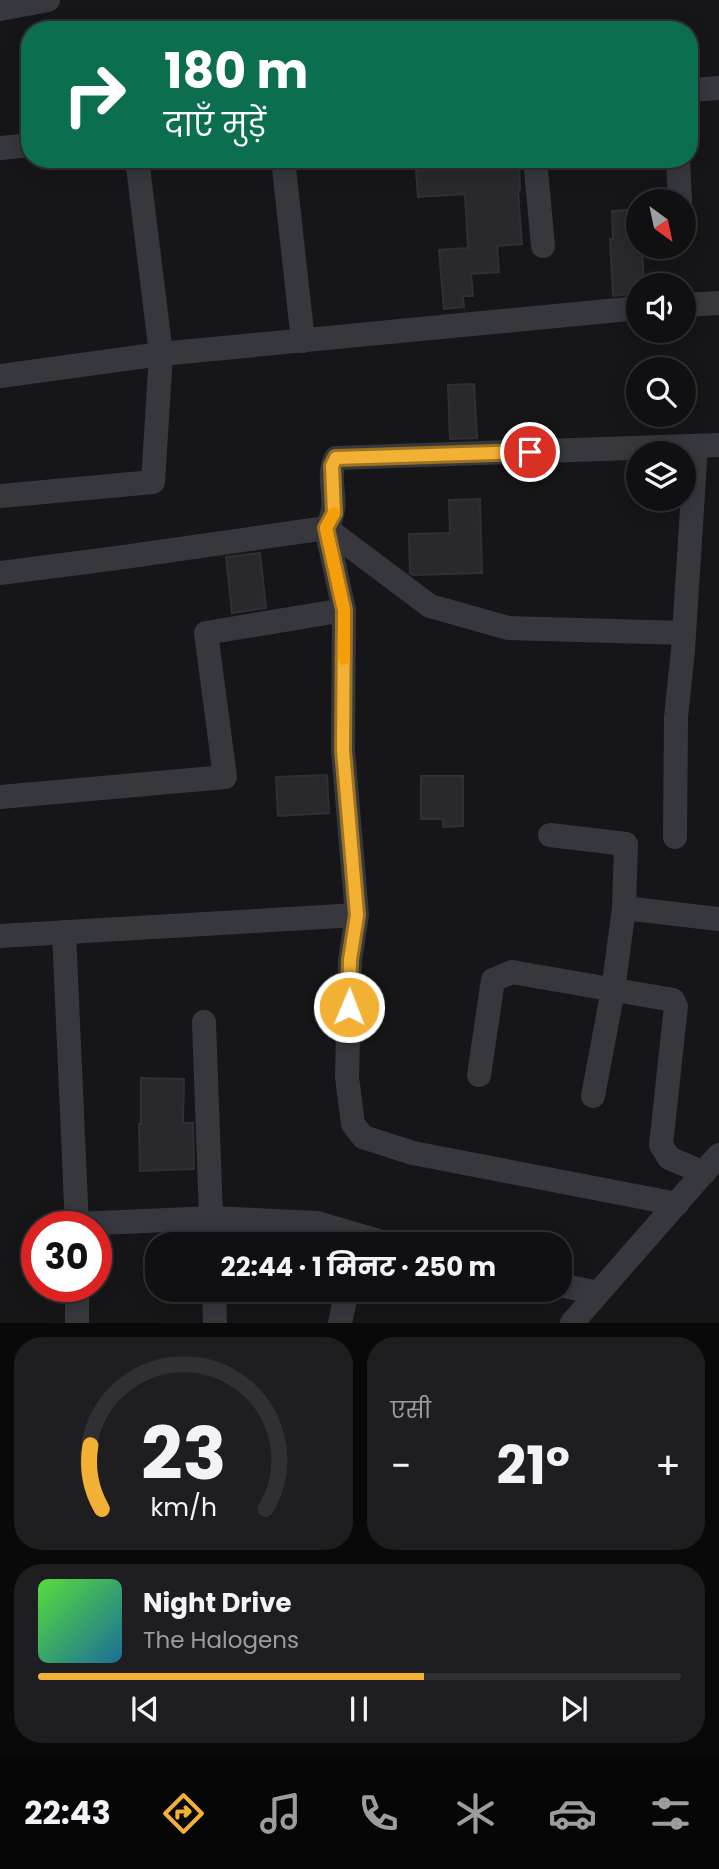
<!DOCTYPE html>
<html lang="hi">
<meta charset="utf-8">
<style>
body{margin:0;font-family:Poppins,"Noto Sans Devanagari",sans-serif;background:#1e1e20;color:#f1f3f6;height:100vh;display:flex;flex-direction:column;font-size:26px;white-space:nowrap}
*{box-sizing:border-box;margin:0}
p{font-size:23px;color:#9c9d9f}
.icon{flex:none;width:38px;height:38px;fill:none;stroke:currentColor;stroke-width:2;stroke-linecap:round;stroke-linejoin:round}
.map{position:relative;height:1323px;overflow:hidden}
.side{display:flex;flex-direction:column;gap:14px;padding:14px;background:#09090a;flex:1}
.side>*{flex:none}
.banner{position:absolute;left:21px;top:21px;width:677px;height:147px;border-radius:28px;box-shadow:0 4px 18px #0003,0 0 0 2px #303032;background:#0b6e4f;color:#fff;overflow:hidden}
.needle{width:46px;rotate:147deg}
.fabs{position:absolute;left:626px;top:189px;display:grid;gap:14px}
.fabs a{display:grid;place-items:center;width:70px;height:70px;border-radius:50%;background:#101012;box-shadow:0 4px 18px #0003,0 0 0 2px #303032;font-size:35px}
.speed{position:absolute;left:21px;top:1211px;display:flex;gap:14px;font-size:35px;font-weight:700;text-align:center}
.speed>*{display:grid;place-content:center;width:91px;height:91px;border-radius:50%;background:#101012;box-shadow:0 4px 18px #0003,0 0 0 2px #303032;line-height:1}
.speed .limit{border:10px solid #d22;background:#fff;color:#111}
.pin{position:absolute;display:grid;place-items:center;width:60px;height:60px;color:#fff;margin:-30px;border:4px solid #fff;border-radius:50%;box-shadow:0 2px 7px #0007}
.me{position:absolute;width:77px;margin:-38px;rotate:1deg;stroke-linejoin:round;filter:drop-shadow(0 0 5px #0008)}
.turn{display:flex;align-items:center;gap:24px;height:147px;padding:0 28px;font-size:32px}
.turn .icon{width:91px;height:91px;stroke-width:2.5}
.turn b{display:block;font-size:49px;line-height:60px}
.big{font-size:52px;font-weight:700;line-height:1.1}
.side .card{flex:1;display:flex;flex-direction:column;justify-content:center;gap:10px;min-width:0;padding:0 24px;border-radius:28px;background:#1e1e20}
.side .dial{align-items:center;gap:0}
.dial svg{height:182px;overflow:visible;fill:none;stroke:#303032;stroke-width:7;stroke-linecap:round;text-anchor:middle}
.dial text{fill:#f1f3f6;stroke:none}
.song{display:flex;align-items:center;gap:21px}
.cover{width:84px;height:84px;border-radius:10px;background:linear-gradient(135deg,hsl(110 70% 55%),hsl(200 70% 35%))}
.played{height:7px;border-radius:4px;background:linear-gradient(90deg,#f2b134 60%,#303032 60%)}
.keys{display:flex;justify-content:space-around;direction:ltr}
.heat{display:flex;justify-content:space-between;align-items:center;font-size:38px;direction:ltr}
.side .tiles{flex:1;display:grid;gap:14px;grid-template-columns:1fr 1fr}
.card:last-child{grid-column:span 2}
.trip{position:absolute;left:145px;top:1232px;width:427px;height:70px;border-radius:28px;background:#101012;box-shadow:0 4px 18px #0003,0 0 0 2px #303032;font-weight:700;line-height:70px;text-align:center}
.dock{display:flex;height:112px;justify-content:space-around;align-items:center;background:#060607;color:#9c9d9f}
.dock .icon{width:49px;height:49px}
.dock .active{color:#f2b134}
.dock b{font-size:32px;color:#f1f3f6}
.map>svg:first-child{display:block}
.building{fill:#29292c;stroke:#303034;stroke-width:2}
.lines{fill:none;stroke-linecap:round;stroke-linejoin:round}
.minor{stroke:#37383d;stroke-width:24}
.route-casing{stroke:#9d7322;stroke-width:18}
.route{stroke:#f2b134;stroke-width:12}
.slow{stroke:#f59e0b;stroke-width:12}
</style>
<div class="map">
<svg width="719" height="1323" viewBox="0 0 719 1323">
<rect width="100%" height="100%" fill="#161618"/>
<!-- building -->
<path class="building" d="M519,164L520,190L518,191L522,244L497,246L499,272L471,274L473,296H463L464,307L444,309L439,250L468,248L465,194L418,197L416,171Z
M639,209V247H642L644,285H639V293L613,296L610,239H613L612,211Z
M474,384L477,438L450,439L448,385Z
M480,499L482,573L414,575L410,573L409,534L450,533L449,500Z
M260,553L266,608L232,613L226,557Z
M327,775L329,813L278,816L276,777Z
M421,776H463V826L443,827V819H421Z
M141,1078L184,1079L183,1123H193L194,1169L140,1171L139,1124H141Z"/>
<g class="lines">
<!-- minor -->
<path class="minor" d="M0,9L48,0
M690,90L719,88
M0,148L30,145
M283,159L303,341
M535,159L543,246
M678,159L680,201
M684,305L719,303
M0,376L161,354L639,308
M0,496L153,482L161,354L137,159
M0,573L117,558L326,528C343,503 324,481 336,458L719,445
M0,797L225,777L206,633L344,610
M550,835L626,844L624,908L613,990L593,1096
M675,837L676,717L683,650L696,446
M624,908L719,919
M64,932L77,1227
M0,936L357,915
M204,1022L212,1244
M479,1075L493,980L512,972L673,1000L676,1006L661,1145L669,1158L704,1173
M677,1204L413,1153L363,1137L353,1124L347,1077L350,960L357,915L343,750L344,610L326,528L430,606L508,628L684,633
M76,1224L212,1218L317,1223L389,1244
M560,1285L598,1293
M77,1286V1323
M214,1290L215,1323
M340,1323L347,1290
M572,1323L719,1155"/>
</g>
<g class="lines">
<!-- route casing -->
<g class="route-casing">
<path id="route" d="M349,1007L350,960L357,915L343,750L344,610L326,528L334,513L332,466L336,458L530,452"/>
</g>
<!-- route -->
<use href="#route" class="route"/>
<!-- slow -->
<path class="slow" d="M334,513L326,528L344,610V659"/>
</g>
</svg>
<div class="fabs">
<a><svg class="needle" viewBox="-14 -14 28 28"><path d="M0-13l5 13h-10z" fill="#e53935"/><path d="M0 13l5-13h-10z" fill="#9c9d9f"/></svg></a>
<a><svg class="icon" aria-label="sound" viewBox="0 0 24 24"><path d="M4 9h4l5-4v14l-5-4H4zM17 9q2 3 0 6"/></svg></a>
<a><svg class="icon" aria-label="search" viewBox="0 0 24 24"><circle cx="10" cy="10" r="6"/><path d="M15 15l6 6"/></svg></a>
<a><svg class="icon" aria-label="layers" viewBox="0 0 24 24"><path d="M12 4l9 5-9 5-9-5zM3 14l9 5 9-5"/></svg></a>
</div>
<div class="speed"><div class="limit">30</div></div>
<div class="pin" style="left:530px;top:452px;background:#d93025"><svg class="icon" aria-label="arrive" viewBox="0 0 24 24"><path d="M6 21V4h12l-3 4 3 4H6"/></svg></div>
<svg class="me" style="left:349px;top:1007px" viewBox="-20 -20 40 40"><circle r="17" fill="#f2b134" stroke="#fff" stroke-width="3"/><path d="M0-11L8 9 0 5-8 9z" fill="#fff"/></svg>
<div class="trip">22:44 · 1 मिनट · 250 m</div>
<div class="banner">
<div class="turn"><svg class="icon" aria-label="right" viewBox="0 0 24 24"><path d="M7 20v-9h11M14 6l5 5-5 5"/></svg><div><b>180 m</b>दाएँ मुड़ें</div></div>
</div>
</div>
<section class="side">
<div class="tiles">
<div class="card dial"><svg viewBox="0 0 100 80">
<path d="M14 69A42 42 0 1 1 86 69"/>
<path d="M14 69A42 42 0 0 1 9 41" stroke="#f2b134"/>
<text x="50" y="56" font-size="32" font-weight="700">23</text>
<text x="50" y="72" font-size="11">km/h</text>
</svg></div>
<div class="card"><p>एसी</p>
<div class="heat"><a>−</a><b class="big">21°</b><a>+</a></div>
</div>
<div class="card">
<div class="song"><i class="cover"></i><div><b>Night Drive</b><p>The Halogens</p></div></div>
<div class="played"></div>
<div class="keys"><svg class="icon" aria-label="previous" viewBox="0 0 24 24"><path d="M18 5L8 12l10 7zM5 5v14"/></svg><svg class="icon" aria-label="pause" viewBox="0 0 24 24"><path d="M8 5v14M16 5v14"/></svg><svg class="icon" aria-label="next" viewBox="0 0 24 24"><path d="M6 5l10 7-10 7zM19 5v14"/></svg></div>
</div>
</div>
</section>
<nav class="dock">
<b>22:43</b>
<svg class="icon active" aria-label="directions" viewBox="0 0 24 24"><path d="M12 3l9 9-9 9-9-9zM9 14v-3h6M13 9l2 2-2 2"/></svg>
<svg class="icon" aria-label="music" viewBox="0 0 24 24"><path d="M9 18V5l10-2v13"/><circle cx="6" cy="18" r="3"/><circle cx="16" cy="16" r="3"/></svg>
<svg class="icon" aria-label="phone" viewBox="0 0 24 24"><path d="M5 4h4l2 5-3 2q2 4 5 5l2-3 5 2v4C11 20 4 13 5 4z"/></svg>
<svg class="icon" aria-label="climate" viewBox="0 0 24 24"><path d="M12 3v18M4 7l16 10M4 17L20 7"/></svg>
<svg class="icon" aria-label="car" viewBox="0 0 24 24"><path d="M5 17H2v-5l4-1 3-4h7l3 4 3 1v5h-3M9 17h6M6 11h13"/><circle cx="7" cy="17" r="2"/><circle cx="17" cy="17" r="2"/></svg>
<svg class="icon" aria-label="filters" viewBox="0 0 24 24"><path d="M4 7h16M4 17h16"/><circle cx="9" cy="7" r="2"/><circle cx="15" cy="17" r="2"/></svg>
</nav>
